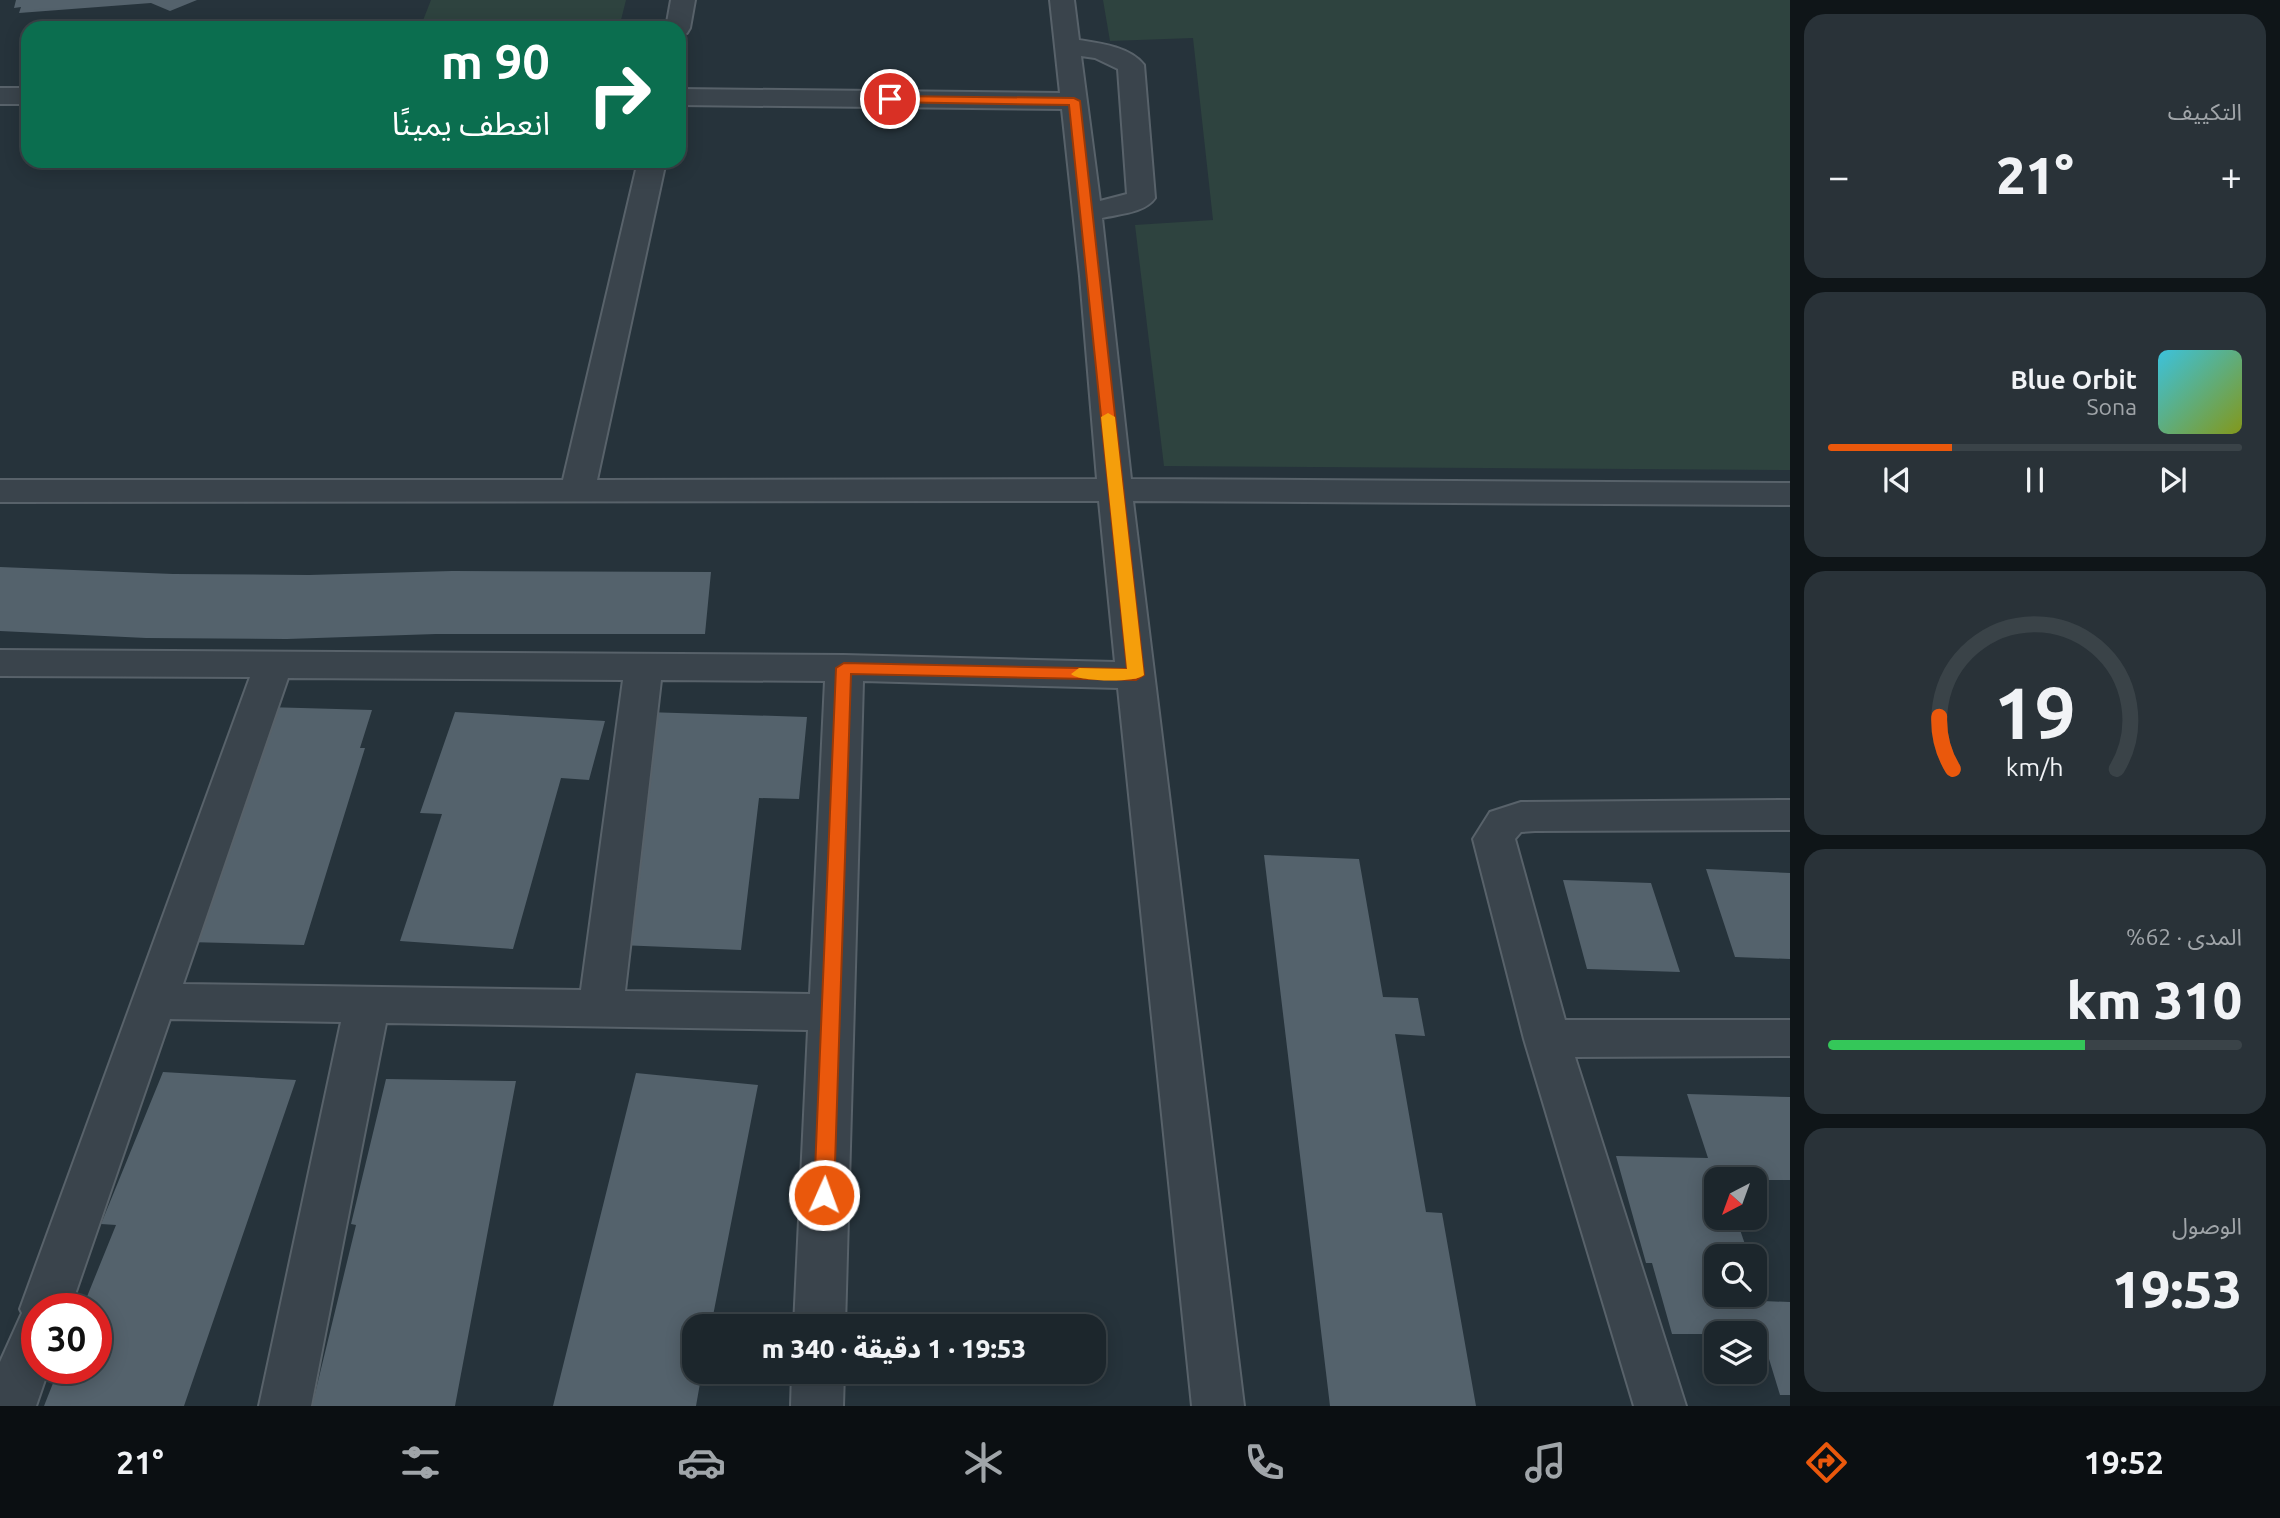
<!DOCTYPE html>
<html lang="ar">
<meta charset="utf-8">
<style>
body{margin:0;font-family:Ubuntu,"Noto Sans Arabic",sans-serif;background:#293238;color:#f1f3f6;direction:rtl;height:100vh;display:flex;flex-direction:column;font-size:26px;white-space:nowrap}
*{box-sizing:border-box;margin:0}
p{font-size:23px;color:#a0a5a9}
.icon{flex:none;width:38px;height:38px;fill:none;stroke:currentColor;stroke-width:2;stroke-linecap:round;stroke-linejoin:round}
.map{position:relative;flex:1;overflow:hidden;direction:ltr}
.side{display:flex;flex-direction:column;gap:14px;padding:14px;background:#0f1518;width:490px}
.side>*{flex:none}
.hud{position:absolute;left:21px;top:21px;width:665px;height:147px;border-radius:21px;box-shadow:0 4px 18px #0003,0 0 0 2px #3a4348;direction:rtl;background:#0b6e4f;color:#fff;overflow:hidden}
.needle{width:46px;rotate:221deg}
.fabs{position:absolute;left:1704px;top:1167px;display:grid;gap:14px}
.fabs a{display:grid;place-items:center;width:63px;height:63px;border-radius:14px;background:#1c262c;box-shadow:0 4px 18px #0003,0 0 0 2px #3a4348;font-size:35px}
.speed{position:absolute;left:21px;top:1293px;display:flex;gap:14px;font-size:35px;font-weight:700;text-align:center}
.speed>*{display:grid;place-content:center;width:91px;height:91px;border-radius:50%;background:#1c262c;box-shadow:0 4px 18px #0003,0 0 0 2px #3a4348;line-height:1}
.speed .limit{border:10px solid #d22;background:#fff;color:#111}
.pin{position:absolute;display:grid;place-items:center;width:60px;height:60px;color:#fff;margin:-30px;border:4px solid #fff;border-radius:50%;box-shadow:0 2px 7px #0007}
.me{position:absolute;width:77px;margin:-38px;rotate:2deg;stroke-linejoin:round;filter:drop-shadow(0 0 5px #0008)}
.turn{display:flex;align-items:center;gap:24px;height:147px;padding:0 21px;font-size:32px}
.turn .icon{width:91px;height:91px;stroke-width:2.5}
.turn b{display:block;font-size:49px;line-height:60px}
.big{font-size:52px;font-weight:800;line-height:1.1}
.side .widget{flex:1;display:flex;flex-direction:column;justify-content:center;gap:10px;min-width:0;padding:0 24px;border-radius:21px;background:#293238}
.side .dial{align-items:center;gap:0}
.dial svg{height:182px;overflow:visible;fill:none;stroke:#3a4348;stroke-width:7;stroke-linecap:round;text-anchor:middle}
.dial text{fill:#f1f3f6;stroke:none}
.song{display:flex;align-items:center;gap:21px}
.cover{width:84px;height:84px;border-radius:10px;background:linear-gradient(135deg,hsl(190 70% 55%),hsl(70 70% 35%))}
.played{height:7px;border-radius:4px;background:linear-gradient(90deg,#ea580c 30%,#3a4348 30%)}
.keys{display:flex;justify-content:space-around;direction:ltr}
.heat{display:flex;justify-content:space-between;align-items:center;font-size:38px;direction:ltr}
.charge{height:10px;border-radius:5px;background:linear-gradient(90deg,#34c759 62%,#3a4348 0)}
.trip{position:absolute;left:682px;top:1314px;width:424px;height:70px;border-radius:21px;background:#1c262c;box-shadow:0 4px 18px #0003,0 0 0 2px #3a4348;font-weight:800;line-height:70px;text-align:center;direction:rtl}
.tab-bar{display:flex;height:112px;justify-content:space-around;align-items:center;background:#0b0f12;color:#a0a5a9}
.tab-bar .icon{width:49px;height:49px}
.tab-bar .current{color:#ea580c}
.tab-bar b{font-size:32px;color:#f1f3f6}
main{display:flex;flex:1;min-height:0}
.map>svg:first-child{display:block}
.green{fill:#2e433f}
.building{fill:#54626c}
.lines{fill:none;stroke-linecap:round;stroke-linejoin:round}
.minor-casing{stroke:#58626a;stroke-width:4}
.minor{fill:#3a444c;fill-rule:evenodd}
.route{fill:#ea580c;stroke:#983908;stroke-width:2}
.slow{fill:#f59e0b}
</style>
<main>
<section class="side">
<div class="widget"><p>التكييف</p>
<div class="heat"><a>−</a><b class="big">21°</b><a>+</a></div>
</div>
<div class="widget">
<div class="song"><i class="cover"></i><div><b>Blue Orbit</b><p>Sona</p></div></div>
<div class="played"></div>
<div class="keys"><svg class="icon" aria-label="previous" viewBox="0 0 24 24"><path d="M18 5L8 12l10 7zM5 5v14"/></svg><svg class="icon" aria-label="pause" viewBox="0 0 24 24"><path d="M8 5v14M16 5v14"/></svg><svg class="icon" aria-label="next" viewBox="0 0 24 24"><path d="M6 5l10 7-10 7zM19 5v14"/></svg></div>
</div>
<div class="widget dial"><svg viewBox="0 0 100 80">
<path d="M14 69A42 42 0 1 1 86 69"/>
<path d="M14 69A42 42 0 0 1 8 46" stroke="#ea580c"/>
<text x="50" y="56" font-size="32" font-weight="700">19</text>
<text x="50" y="72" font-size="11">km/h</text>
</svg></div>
<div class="widget"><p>المدى · 62%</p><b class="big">310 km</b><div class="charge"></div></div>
<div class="widget"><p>الوصول</p><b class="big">19:53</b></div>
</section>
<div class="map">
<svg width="1790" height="1406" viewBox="0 0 1790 1406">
<rect width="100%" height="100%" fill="#26333b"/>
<!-- green -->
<path class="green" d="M431,0H626L619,28H420Z
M1103,0H1790V470L1164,466L1135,225L1213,220L1193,38L1110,41Z"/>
<!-- building -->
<path class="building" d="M16,0H197L170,11L151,3L19,13L21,7L14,8Z
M0,567L173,574L309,575L452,571L711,572L705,634H436L287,639L146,638L0,631Z
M266,707L372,710L360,748H365L304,945L188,942Z
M455,712L605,721L589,780L561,778L513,949L400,941L442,814L420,813Z
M646,712L807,717L799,799L759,798L741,950L619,945Z
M1264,855L1359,859L1383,997L1418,998L1425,1036L1395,1034L1426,1212L1442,1213L1476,1406H1330Z
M1706,869L1790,873V959L1735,957Z
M1563,880L1651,883L1680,972L1587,969Z
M163,1072L296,1080L184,1406H44L59,1368H96V1309H82L116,1225L101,1224Z
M636,1073L758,1085L711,1326H695V1372H702L696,1406H553Z
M386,1079L516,1081L455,1406H312L356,1225L351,1224Z
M1687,1094L1790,1097V1180H1717V1218H1736L1749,1256H1717V1295H1755L1756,1278L1763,1301L1790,1302V1395H1780L1762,1336H1755V1334H1672L1652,1263H1646L1616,1156L1708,1158Z"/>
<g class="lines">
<!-- minor casing -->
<g class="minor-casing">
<path id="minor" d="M671,0H695L690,28L687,33L679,35V28H666Z
M1050,0H1074L1079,40C1099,43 1131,47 1144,65L1155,198C1145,213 1119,214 1102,218L1131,479L1790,483V505L1133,501L1244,1406H1192L1118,688L863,681L845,1326H794L808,1030L386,1023L311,1406H259L341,1022L170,1019L70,1309H37V1368H49L36,1406H0V1362L22,1313L20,1309L250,677L0,676V650L844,655L1115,662L1099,501L0,502V480H563L638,161H666L597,480L1097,479L1080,276L1062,109L679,105V89L1060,93ZM1081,56L1095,58L1118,69L1127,194L1100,201ZM288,678L623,680L581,990L183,984ZM661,680L825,681L810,994L625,991Z
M0,88H28V104H0Z
M1790,800V830L1535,831L1521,832L1515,839L1565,1020H1790V1056L1575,1057L1686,1406H1634L1524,1039L1473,839L1490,812L1521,802Z
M792,1372H844L843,1406H791Z"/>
</g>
<!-- minor -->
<use href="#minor" class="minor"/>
</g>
<!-- route -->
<path class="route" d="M890,96L1074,98L1080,101L1144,675L1136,680L851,674L834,1195L832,1202L824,1204L817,1202L814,1195L836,668L844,663L1127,669L1069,105L886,102L884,99Z"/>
<!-- slow -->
<path class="slow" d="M1108,413L1115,417L1144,675C1136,683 1079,682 1071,674L1079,668L1127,669L1101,417Z"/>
</svg>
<div class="fabs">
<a><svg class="needle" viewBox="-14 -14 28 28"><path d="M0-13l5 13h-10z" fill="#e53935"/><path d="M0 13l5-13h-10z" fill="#a0a5a9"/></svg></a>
<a><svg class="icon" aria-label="search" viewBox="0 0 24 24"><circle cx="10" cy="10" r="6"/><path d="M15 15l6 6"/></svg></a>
<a><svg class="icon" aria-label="layers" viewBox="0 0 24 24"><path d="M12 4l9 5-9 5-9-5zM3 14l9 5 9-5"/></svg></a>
</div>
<div class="speed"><div class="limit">30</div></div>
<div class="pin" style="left:890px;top:99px;background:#d93025"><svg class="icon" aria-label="arrive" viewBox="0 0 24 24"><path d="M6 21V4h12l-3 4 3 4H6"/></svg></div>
<svg class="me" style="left:824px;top:1195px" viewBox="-20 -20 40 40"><circle r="17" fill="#ea580c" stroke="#fff" stroke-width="3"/><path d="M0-11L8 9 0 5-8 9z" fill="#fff"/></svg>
<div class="trip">19:53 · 1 دقيقة · 340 m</div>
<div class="hud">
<div class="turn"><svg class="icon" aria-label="right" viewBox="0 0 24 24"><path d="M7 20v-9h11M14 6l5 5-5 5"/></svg><div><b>90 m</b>انعطف يمينًا</div></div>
</div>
</div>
</main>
<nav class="tab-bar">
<b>19:52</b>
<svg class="icon current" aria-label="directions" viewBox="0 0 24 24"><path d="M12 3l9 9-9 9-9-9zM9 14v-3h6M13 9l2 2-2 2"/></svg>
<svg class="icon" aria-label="music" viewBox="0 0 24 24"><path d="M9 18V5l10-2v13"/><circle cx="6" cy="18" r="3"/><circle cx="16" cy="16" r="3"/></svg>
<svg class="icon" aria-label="phone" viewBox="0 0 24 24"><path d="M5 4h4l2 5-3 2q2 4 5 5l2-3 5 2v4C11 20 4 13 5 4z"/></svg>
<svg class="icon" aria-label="climate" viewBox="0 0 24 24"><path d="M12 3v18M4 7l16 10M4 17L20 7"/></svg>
<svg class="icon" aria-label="car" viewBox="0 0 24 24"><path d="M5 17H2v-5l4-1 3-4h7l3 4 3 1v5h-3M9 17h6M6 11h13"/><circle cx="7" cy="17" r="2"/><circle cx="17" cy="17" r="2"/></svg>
<svg class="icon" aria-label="filters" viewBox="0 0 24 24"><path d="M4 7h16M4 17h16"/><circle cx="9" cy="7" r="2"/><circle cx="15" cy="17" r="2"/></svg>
<b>21°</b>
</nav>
